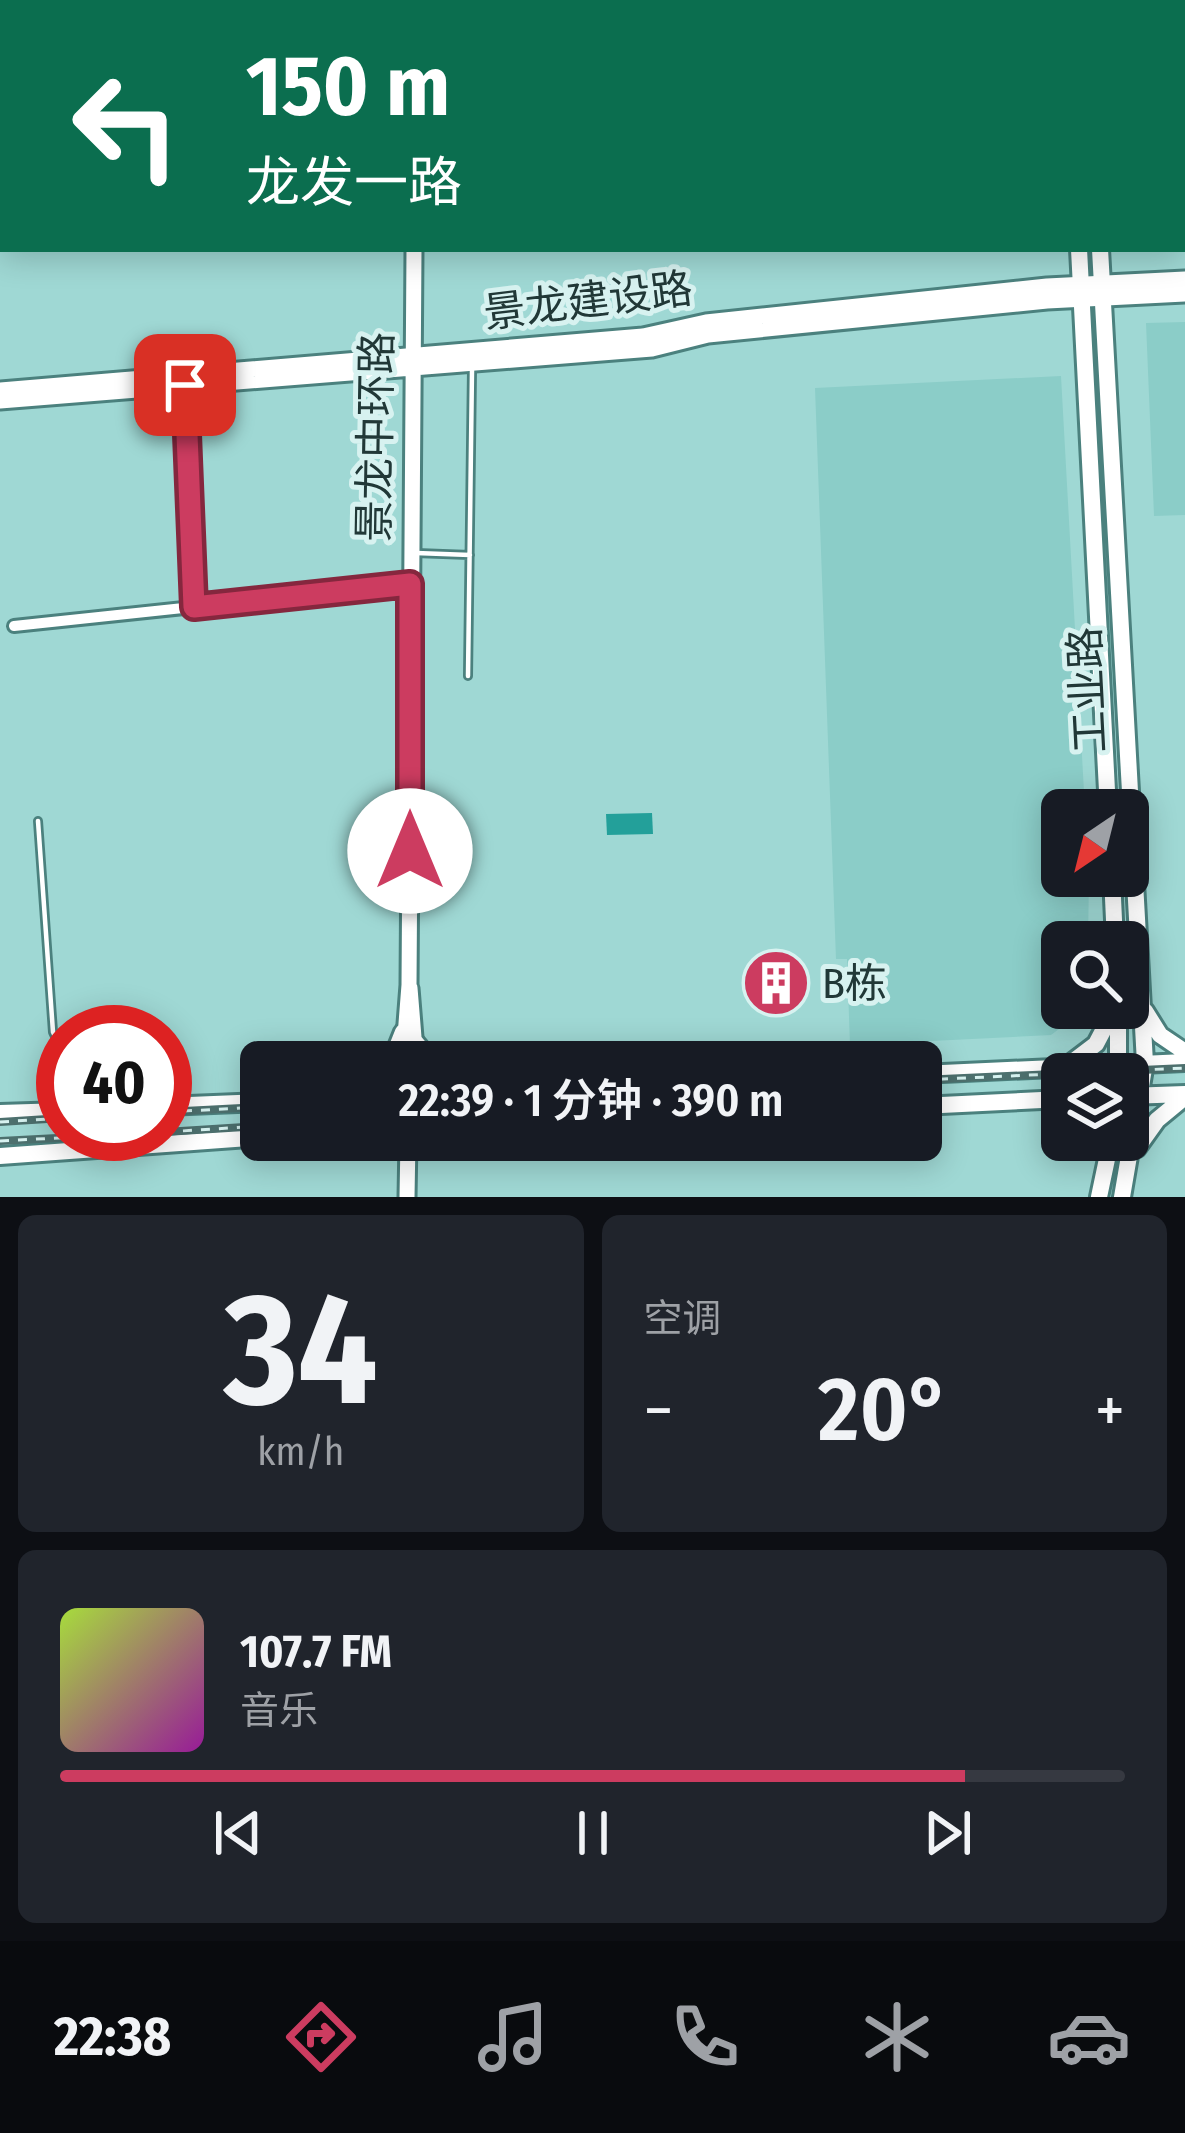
<!DOCTYPE html>
<html lang="zh">
<meta charset="utf-8">
<style>
body{margin:0;font-family:"Fira Sans Condensed","Noto Sans SC",sans-serif;background:#20242c;color:#f1f3f6;height:100vh;display:flex;flex-direction:column;font-size:45px;white-space:nowrap}
*{box-sizing:border-box;margin:0}
p{font-size:39px;color:#9ea1a6}
.icon{flex:none;width:66px;height:66px;fill:none;stroke:currentColor;stroke-width:2;stroke-linecap:round;stroke-linejoin:round}
.map{position:relative;height:1197px;overflow:hidden}
.sheet{display:flex;flex-direction:column;gap:18px;padding:18px;background:#0d0f14;flex:1}
.sheet>*{flex:none}
.banner{position:absolute;left:0px;top:0px;width:1185px;height:252px;box-shadow:0 6px 30px #0003;background:#0b6e4f;color:#fff;overflow:hidden}
.needle{width:78px;rotate:215deg}
.tools{position:absolute;left:1041px;top:789px;display:grid;gap:24px}
.tools a{display:grid;place-items:center;width:108px;height:108px;border-radius:18px;background:#171b24;box-shadow:0 6px 30px #0003;font-size:60px}
.speed{position:absolute;left:36px;top:1005px;display:flex;gap:24px;font-size:60px;font-weight:700;text-align:center}
.speed>*{display:grid;place-content:center;width:156px;height:156px;border-radius:50%;background:#171b24;box-shadow:0 6px 30px #0003;line-height:1}
.speed .limit{border:18px solid #d22;background:#fff;color:#111}
.pin{position:absolute;display:grid;place-items:center;width:102px;height:102px;color:#fff;margin:-51px;border-radius:24px;box-shadow:0 6px 18px #0006}
.me{position:absolute;width:132px;margin:-66px;rotate:0deg;stroke-linejoin:round;filter:drop-shadow(0 0 9px #0008)}
.turn{display:flex;align-items:center;gap:42px;height:252px;padding:0 48px;font-size:54px}
.turn .icon{width:156px;height:156px;stroke-width:2.5}
.turn b{display:block;font-size:84px;line-height:102px}
.big{font-size:90px;font-weight:600;line-height:1.1}
.sheet .widget{flex:1;display:flex;flex-direction:column;justify-content:center;gap:18px;min-width:0;padding:0 42px;border-radius:18px;background:#20242c}
.sheet .dial{align-items:center;gap:0}
.dial b{font-size:156px;line-height:1}
.song{display:flex;align-items:center;gap:36px}
.cover{width:144px;height:144px;border-radius:18px;background:linear-gradient(135deg,hsl(80 70% 55%),hsl(300 70% 35%))}
.played{height:12px;border-radius:6px;background:linear-gradient(90deg,#cc3c60 85%,#363941 85%)}
.keys{display:flex;justify-content:space-around;direction:ltr}
.heat{display:flex;justify-content:space-between;align-items:center;font-size:66px;direction:ltr}
.sheet .tiles{flex:1;display:grid;gap:18px;grid-template-columns:1fr 1fr}
.widget:last-child{grid-column:span 2}
.trip{position:absolute;left:240px;top:1041px;width:702px;height:120px;border-radius:18px;background:#171b24;box-shadow:0 6px 30px #0003;font-weight:600;line-height:120px;text-align:center}
.menu{display:flex;height:192px;justify-content:space-around;align-items:center;background:#090b0e;color:#9ea1a6}
.menu .icon{width:84px;height:84px}
.menu .current{color:#cc3c60}
.menu b{font-size:54px;color:#f1f3f6}
.map>svg:first-child{display:block}
.built{fill:#8bcdc8}
.water{fill:#23a09a}
.lines{fill:none;stroke-linecap:round;stroke-linejoin:round}
.lane-casing{stroke:#4b817e;stroke-width:10}
.street-casing{stroke:#4b817e;stroke-width:16}
.secondary-casing{stroke:#4b817e;stroke-width:21}
.primary-casing{stroke:#4b817e;stroke-width:22}
.lane{stroke:#fff;stroke-width:4.5}
.street{stroke:#fff;stroke-width:10}
.secondary{stroke:#fff;stroke-width:15}
.primary{stroke:#fff;stroke-width:16}
.rail-casing{stroke:#4d706e;stroke-width:8}
.rail{stroke:#d7f2f0;stroke-width:3;stroke-dasharray:9;stroke-linecap:butt}
.route-casing{stroke:#85273e;stroke-width:30}
.route{stroke:#cc3c60;stroke-width:21}
.labels{text-anchor:middle;stroke-width:10;stroke-linejoin:round;paint-order:stroke}
.street-label{font-size:42px;fill:#213837;stroke:#d7f2f0}
.poi-label{font-size:42px;fill:#213837;stroke:#d7f2f0;text-anchor:start}
</style>
<div class="map">
<svg width="1185" height="1197" viewBox="0 0 1185 1197">
<rect width="100%" height="100%" fill="#9fd8d4"/>
<!-- built -->
<path class="built" d="M1185,322V515L1154,516L1146,323Z
M1061,376L1085,810H1062V876H1089L1088,942H1062V1008H1087L1051,1035L850,1045L847,959H836L815,388Z"/>
<!-- water -->
<path class="water" d="M652,813L653,834L607,835L606,814Z"/>
<g class="lines">
<!-- lane casing -->
<g class="lane-casing">
<path id="lane" d="M416,553L470,555
M468,676L472,370
M38,821L53,1032L63,1053"/>
</g>
<!-- street casing -->
<g class="street-casing">
<path id="street" d="M185,382L194,607
M14,626L410,584"/>
</g>
<!-- secondary casing -->
<g class="secondary-casing">
<path id="secondary" d="M497,3L500,0
M1182,143L1185,142
M0,390L643,336L706,322L1047,286L1185,279
M0,401L652,349L708,335L1047,301L1185,294
M410,988L416,1062
M403,1062L409,985L414,249
M407,1197L408,1140"/>
</g>
<!-- primary casing -->
<g class="primary-casing">
<path id="primary" d="M1051,0L1052,3
M1071,0L1072,3
M1079,249L1108,810
M1100,249L1145,1063L1122,1197
M1112,876L1115,942
M1145,1011L1160,1035L1185,1052
M416,1043L432,1062
M391,1062L403,1032
M1067,1066L1096,1044L1115,1008
M1118,1073V1009
M921,1074L1185,1062
M1128,1096L1185,1094
M165,1106L261,1102
M921,1106L1062,1099
M0,1113L63,1111
M1137,1148L1157,1120L1185,1097
M0,1156L261,1137
M1099,1197L1111,1140"/>
</g>
<!-- lane -->
<use href="#lane" class="lane"/>
<!-- street -->
<use href="#street" class="street"/>
<!-- secondary -->
<use href="#secondary" class="secondary"/>
<!-- primary -->
<use href="#primary" class="primary"/>
<!-- rail casing -->
<g class="rail-casing">
<path id="rail" d="M921,1080L1185,1068
M165,1112L261,1107
M0,1122L63,1118
M165,1132L261,1126
M0,1141L134,1134"/>
</g>
<!-- rail -->
<use href="#rail" class="rail"/>
</g>
<g class="lines">
<!-- route casing -->
<g class="route-casing">
<path id="route" d="M185,385L194,607L410,584V851"/>
</g>
<!-- route -->
<use href="#route" class="route"/>
</g>
<!-- icons -->
<defs>
<g id="building-disc" transform="scale(3.45)"><circle r="9.5" fill="#cc3c60" stroke="#d7f2f0"/><path d="M-4-6H4V6H1V3H-1V6H-4ZM-2.5-4.3h1.7v1.8h-1.7ZM.8-4.3h1.7v1.8H.8ZM-2.5-1h1.7V.8h-1.7ZM.8-1h1.7V.8H.8Z" fill="#fff"/></g>
</defs>
<g fill-rule="evenodd">
<use href="#building-disc" x="776" y="983"/>
</g>
<g class="labels">
<!-- street labels -->
<g class="street-label">
<text transform="translate(588 300) rotate(-7)" y="15">景龙建设路</text>
<text transform="translate(375 437) rotate(-89)" y="15">景龙中环路</text>
<text transform="translate(1087 690) rotate(-93)" y="15">工业路</text>
</g>
<!-- poi labels -->
<g class="poi-label">
<text x="822" y="998">B栋</text>
</g>
</g>
</svg>
<div class="tools">
<a><svg class="needle" viewBox="-14 -14 28 28"><path d="M0-13l5 13h-10z" fill="#e53935"/><path d="M0 13l5-13h-10z" fill="#9ea1a6"/></svg></a>
<a><svg class="icon" aria-label="search" viewBox="0 0 24 24"><circle cx="10" cy="10" r="6"/><path d="M15 15l6 6"/></svg></a>
<a><svg class="icon" aria-label="layers" viewBox="0 0 24 24"><path d="M12 4l9 5-9 5-9-5zM3 14l9 5 9-5"/></svg></a>
</div>
<div class="speed"><div class="limit">40</div></div>
<div class="pin" style="left:185px;top:385px;background:#d93025"><svg class="icon" aria-label="arrive" viewBox="0 0 24 24"><path d="M6 21V4h12l-3 4 3 4H6"/></svg></div>
<svg class="me" style="left:410px;top:851px" viewBox="-20 -20 40 40"><circle r="19" fill="#fff"/><path d="M0-13L10 11 0 6-10 11z" fill="#cc3c60"/></svg>
<div class="trip">22:39 · 1 分钟 · 390 m</div>
<div class="banner">
<div class="turn"><svg class="icon" aria-label="left" viewBox="0 0 24 24"><path d="M17 20v-9H6M10 6l-5 5 5 5"/></svg><div><b>150 m</b>龙发一路</div></div>
</div>
</div>
<section class="sheet">
<div class="tiles">
<div class="widget dial"><b>34</b><p>km/h</p></div>
<div class="widget"><p>空调</p>
<div class="heat"><a>−</a><b class="big">20°</b><a>+</a></div>
</div>
<div class="widget">
<div class="song"><i class="cover"></i><div><b>107.7 FM</b><p>音乐</p></div></div>
<div class="played"></div>
<div class="keys"><svg class="icon" aria-label="previous" viewBox="0 0 24 24"><path d="M18 5L8 12l10 7zM5 5v14"/></svg><svg class="icon" aria-label="pause" viewBox="0 0 24 24"><path d="M8 5v14M16 5v14"/></svg><svg class="icon" aria-label="next" viewBox="0 0 24 24"><path d="M6 5l10 7-10 7zM19 5v14"/></svg></div>
</div>
</div>
</section>
<nav class="menu">
<b>22:38</b>
<svg class="icon current" aria-label="directions" viewBox="0 0 24 24"><path d="M12 3l9 9-9 9-9-9zM9 14v-3h6M13 9l2 2-2 2"/></svg>
<svg class="icon" aria-label="music" viewBox="0 0 24 24"><path d="M9 18V5l10-2v13"/><circle cx="6" cy="18" r="3"/><circle cx="16" cy="16" r="3"/></svg>
<svg class="icon" aria-label="phone" viewBox="0 0 24 24"><path d="M5 4h4l2 5-3 2q2 4 5 5l2-3 5 2v4C11 20 4 13 5 4z"/></svg>
<svg class="icon" aria-label="climate" viewBox="0 0 24 24"><path d="M12 3v18M4 7l16 10M4 17L20 7"/></svg>
<svg class="icon" aria-label="car" viewBox="0 0 24 24"><path d="M5 17H2v-5l4-1 3-4h7l3 4 3 1v5h-3M9 17h6M6 11h13"/><circle cx="7" cy="17" r="2"/><circle cx="17" cy="17" r="2"/></svg>
</nav>
